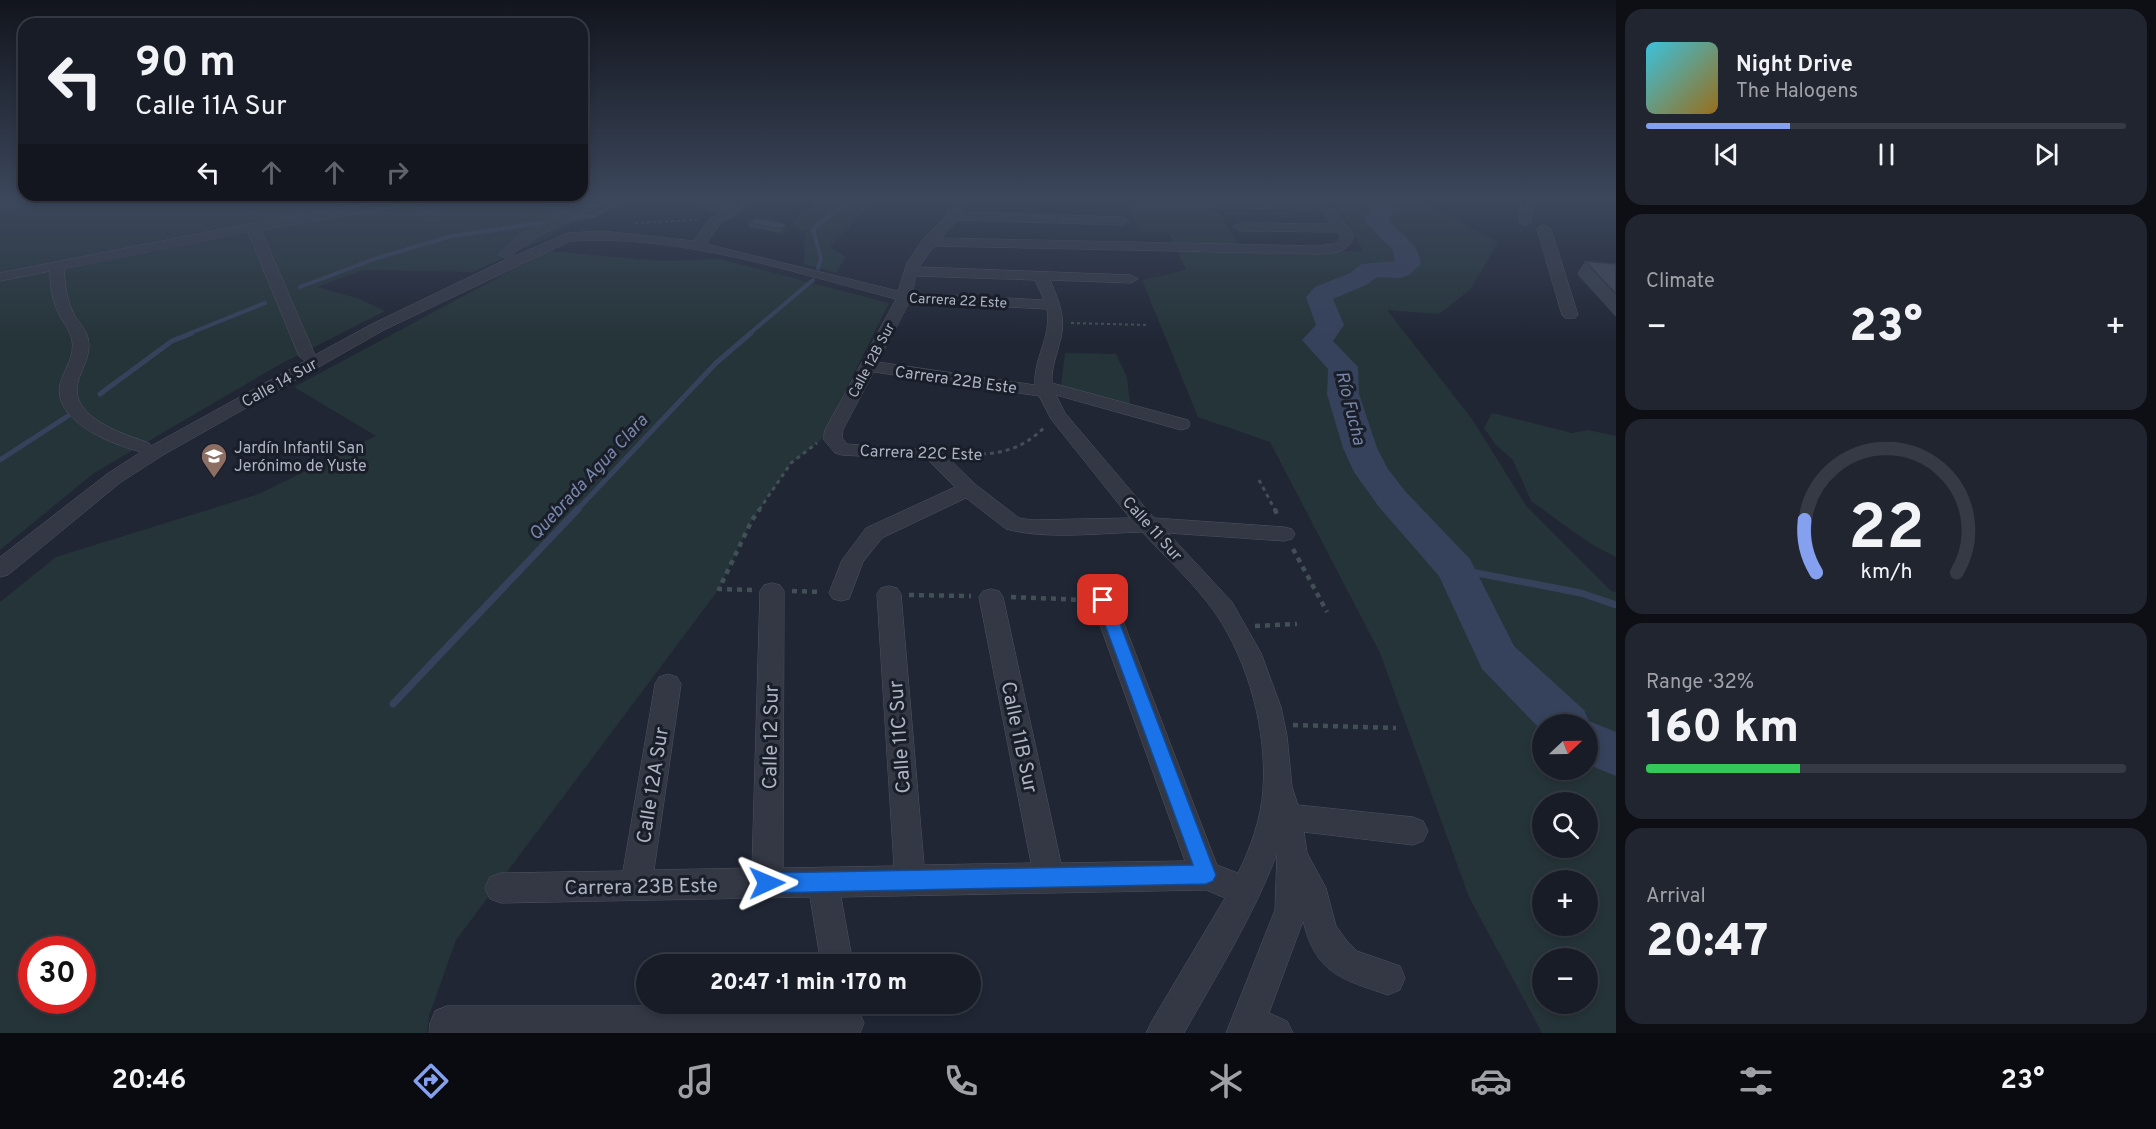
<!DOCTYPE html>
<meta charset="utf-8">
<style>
body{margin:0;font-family:Overpass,sans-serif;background:#21252f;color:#f1f3f6;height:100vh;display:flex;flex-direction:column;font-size:22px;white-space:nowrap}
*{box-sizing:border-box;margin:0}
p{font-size:20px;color:#9fa1a7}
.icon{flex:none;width:33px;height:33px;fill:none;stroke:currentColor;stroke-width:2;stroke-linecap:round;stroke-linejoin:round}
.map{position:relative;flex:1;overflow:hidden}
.side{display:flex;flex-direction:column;gap:9px;padding:9px;background:#0d0f15;width:540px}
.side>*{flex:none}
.banner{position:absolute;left:18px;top:18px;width:570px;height:183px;border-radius:18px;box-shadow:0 3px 9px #0003,0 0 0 2px #363a44;background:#181c27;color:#f1f3f6;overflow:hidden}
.needle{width:39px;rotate:68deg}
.controls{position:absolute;left:1532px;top:714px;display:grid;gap:12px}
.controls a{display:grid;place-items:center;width:66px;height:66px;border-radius:50%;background:#181c27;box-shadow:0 3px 9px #0003,0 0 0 2px #363a44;font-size:30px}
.speed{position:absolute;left:18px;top:936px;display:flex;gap:12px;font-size:30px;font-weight:700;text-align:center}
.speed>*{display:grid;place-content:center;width:78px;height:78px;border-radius:50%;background:#181c27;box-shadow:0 3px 9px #0003,0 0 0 2px #363a44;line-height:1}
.speed .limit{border:9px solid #d22;background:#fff;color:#111}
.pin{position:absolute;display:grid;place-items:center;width:51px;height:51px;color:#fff;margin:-26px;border-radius:12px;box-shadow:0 3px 9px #0006}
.me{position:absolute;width:66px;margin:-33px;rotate:89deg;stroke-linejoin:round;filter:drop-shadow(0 0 4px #0008)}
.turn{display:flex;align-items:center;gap:21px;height:126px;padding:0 18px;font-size:27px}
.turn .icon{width:78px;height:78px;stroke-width:2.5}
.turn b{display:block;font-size:42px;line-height:51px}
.lanes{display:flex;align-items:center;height:57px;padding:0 18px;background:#0003;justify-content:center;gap:30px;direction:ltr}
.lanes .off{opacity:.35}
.big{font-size:45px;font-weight:800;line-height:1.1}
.side .widget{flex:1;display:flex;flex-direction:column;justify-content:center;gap:9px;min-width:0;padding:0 21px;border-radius:18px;background:#21252f}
.side .dial{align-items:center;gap:0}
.dial svg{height:156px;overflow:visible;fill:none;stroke:#363a44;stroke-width:7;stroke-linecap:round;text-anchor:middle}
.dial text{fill:#f1f3f6;stroke:none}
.song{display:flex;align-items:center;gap:18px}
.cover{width:72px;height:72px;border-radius:9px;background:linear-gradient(135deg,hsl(190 70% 55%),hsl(40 70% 35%))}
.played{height:6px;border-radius:3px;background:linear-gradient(90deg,#85a0ef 30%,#363a44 30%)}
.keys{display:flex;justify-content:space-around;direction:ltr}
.heat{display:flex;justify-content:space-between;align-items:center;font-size:33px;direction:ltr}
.charge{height:9px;border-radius:4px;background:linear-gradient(90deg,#34c759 32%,#363a44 0)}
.trip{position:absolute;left:636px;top:954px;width:345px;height:60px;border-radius:30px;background:#181c27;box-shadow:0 3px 9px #0003,0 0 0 2px #363a44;font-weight:800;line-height:60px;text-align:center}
.menu{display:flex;height:96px;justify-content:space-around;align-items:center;background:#0a0b10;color:#9fa1a7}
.menu .icon{width:42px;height:42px}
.menu .current{color:#85a0ef}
.menu b{font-size:27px;color:#f1f3f6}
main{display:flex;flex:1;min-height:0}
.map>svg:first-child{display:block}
.green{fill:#253438;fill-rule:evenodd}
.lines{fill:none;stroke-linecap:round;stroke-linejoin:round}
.stream-far2{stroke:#36425c;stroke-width:4}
.stream-far1{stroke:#36425c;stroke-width:5}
.stream{stroke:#36425c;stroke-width:7}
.river{fill:#36425c;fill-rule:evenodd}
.minor-casing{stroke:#4e5360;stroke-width:1}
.path-far2{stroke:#415054;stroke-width:2;stroke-dasharray:3 3;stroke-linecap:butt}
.path-far1{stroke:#415054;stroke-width:3;stroke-dasharray:4 4;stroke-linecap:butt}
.path{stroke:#415054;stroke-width:4.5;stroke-dasharray:5 5;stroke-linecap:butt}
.minor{fill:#333844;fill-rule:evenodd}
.wall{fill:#383f4c}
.shaded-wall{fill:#2e333e}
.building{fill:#414958;stroke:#2e333e;stroke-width:1.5}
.route{fill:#1a73e8;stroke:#114b97;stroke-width:1.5}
.labels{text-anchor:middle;stroke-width:6;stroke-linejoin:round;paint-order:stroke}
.far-street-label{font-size:14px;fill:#adb3c2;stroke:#191e29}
.street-label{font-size:16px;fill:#adb3c2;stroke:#191e29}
.poi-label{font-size:16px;fill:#adb3c2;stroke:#191e29;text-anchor:start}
.water-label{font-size:18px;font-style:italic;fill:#7786a9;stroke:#191e29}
.near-street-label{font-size:20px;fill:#adb3c2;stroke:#191e29}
</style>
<main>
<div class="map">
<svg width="1616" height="1033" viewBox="0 0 1616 1033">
<rect width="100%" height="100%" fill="#202634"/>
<!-- green -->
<path class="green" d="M0,198H642L637,201H615L544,239L473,272L363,270L317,287L360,299L385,311L275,367L94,473L0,550Z
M826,198H884L873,202L830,247L846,257L836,273L804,264L805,231L790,227L799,215Z
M1125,198H1210L1243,253L1363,251L1342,212L1329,198H1413L1498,242L1471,289L1439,314L1387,310L1472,419L1527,507L1611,591L1616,592V1033H1542L1469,897L1380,653L1270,442L1198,417L1142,280L1186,270L1169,233L1140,232ZM1542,724H1587V770H1542ZM1542,802H1587V848H1542ZM1542,880H1587V926H1542ZM1542,958H1587V1004H1542Z
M548,251L660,261L720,259L889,303L820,441L791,463L752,520L719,589L456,940L429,1016L427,1033H0V602L56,557L259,494L376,436L294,387ZM32,950H82V1000H32Z
M1065,353L1116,354L1127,377L1130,404L1061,386Z
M1492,413L1572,433L1588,430L1616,436V557L1591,544L1531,501L1513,460L1495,444L1484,428Z"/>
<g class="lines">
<!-- stream-far2 -->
<path class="stream-far2" d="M572,219L593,216L629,198
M818,268L821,259L813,229L853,198
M300,287L377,258L452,236L541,223
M188,334L265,303
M749,334L813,280"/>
<!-- stream-far1 -->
<path class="stream-far1" d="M100,394L172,341L192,333
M0,460L74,412
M577,510L716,363L751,333"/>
<!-- stream -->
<path class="stream" d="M1456,569L1581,593L1616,605
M393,704L578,509"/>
<!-- river -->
<path class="river" d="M1357,198C1373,198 1385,196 1394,210L1388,220C1400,233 1419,244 1421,264L1409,275L1400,278L1377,277L1368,284L1333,299L1344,325L1333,341L1358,367L1359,394L1377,448L1388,469L1405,491L1470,559L1514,646L1584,710L1589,721L1616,732V776L1587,764V724H1542V731L1482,669L1439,576L1379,507L1354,472L1343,448L1327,394L1328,369L1302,340L1316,325L1306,297L1315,287L1350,273L1362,264L1395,261L1393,251L1364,220L1369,210Z"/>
<!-- minor casing -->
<g class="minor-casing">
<path id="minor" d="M401,198H431L426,201L438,217L437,220H427L414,204L261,230L315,355L372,324L507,259L499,255C514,234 541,224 563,213L548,210L525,198H542L574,208L596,198H613L540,235L516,251L512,257L568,233L602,231L694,241L710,218L720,213L675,198H696L730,207L746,198H762L720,224L706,244L898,291L907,263L923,239L946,216L955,198H967L961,212L1123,217L1129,221L1123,225L957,220L941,238L1317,246L1334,244L1339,241L1340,235L1338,232L1240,231L1233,227L1240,223L1332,224L1321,209L1215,208L1209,204L1215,200L1315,201L1313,198H1326L1354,235C1349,254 1334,253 1317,254L934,246L919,267L1131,275L1138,279L1131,283L1050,280C1060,303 1067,321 1059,345C1056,358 1051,369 1052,383L1188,420L1190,424L1188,428L1181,430L1056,395L1065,413L1154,518L1284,527L1292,529L1295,534L1292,539L1284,541L1168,533L1232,602L1261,653L1281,707L1287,736L1292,787L1298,805L1413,817L1423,821L1428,831L1423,841L1413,845L1304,832L1307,853L1326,888L1336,926L1347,941L1357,951L1400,966L1405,978L1400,990L1388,995C1341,979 1316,974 1303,921L1269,1013L1287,1021L1293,1033H1226L1275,910L1277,854C1253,917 1217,974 1184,1033H1146L1152,1021L1225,898L1206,890L841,897L853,964H821L810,897L501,903L490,899L485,888L490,877L501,873L623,871L655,684L659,677L668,674L677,677L681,684L654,870L752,868L760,591L764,585L772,583L780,585L784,591L783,868L894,866L877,594L881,588L889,586L897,588L901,594L924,865L1031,863L979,597L983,591L991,589L999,591L1003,597L1061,863L1185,861L1091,600L1095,594L1103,592L1111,594L1115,600L1217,865L1238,873C1251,847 1261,818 1263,790C1267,731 1249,663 1216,614C1195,584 1167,559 1142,532C1100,533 1046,540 1006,529L966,498L882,538L863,562L849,599L841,601L833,599L829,593L842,560L866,528L955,487L928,460L842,455L835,453L823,439L825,430L896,299C791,272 681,234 570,241L384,330L163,455L121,482L8,575L0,577V557L107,474L141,452C113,445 52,421 60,384C64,369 75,357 72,340C70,331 64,324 60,316C52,302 50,287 50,271L0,281V273L253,223ZM248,232L299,356L305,361L151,446L149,443C124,434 69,418 78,382C82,367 92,355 88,338C86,330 80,324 76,318C67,303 65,286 64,269ZM916,276L1035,280L1044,300L913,293ZM910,302L1047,309C1052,336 1033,359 1035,385L878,362ZM874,372L1039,396L1051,419L1130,518L1032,520L1019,518L975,484L941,451L847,444L842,438L843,430Z
M1522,198H1534L1531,222L1525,226L1519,222Z
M1544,225L1551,229L1578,315L1575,318H1565L1562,315L1537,229Z
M447,1006H847L859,1011L864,1023L860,1033H429L430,1023L435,1011Z"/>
</g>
<!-- path-far2 -->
<path class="path-far2" d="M635,223L697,220
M1071,323L1149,325"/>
<!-- path-far1 -->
<path class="path-far1" d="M958,455C996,454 1017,454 1046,426
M1259,480L1275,510
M759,510L791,463L817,443"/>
<!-- path -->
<path class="path" d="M1275,509L1278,518
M1293,549L1327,612
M752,590L719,589L752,520L760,509
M792,591L821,592
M909,595L971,596
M1011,597L1085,600
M1255,626L1297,624
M1293,725L1396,728"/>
<!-- minor -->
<use href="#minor" class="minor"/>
</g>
<!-- wall -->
<path class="wall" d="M749,223L787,228L781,233L749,227Z
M1585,261L1616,264V317L1577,274Z"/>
<!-- shaded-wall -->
<path class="shaded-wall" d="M787,224V228L781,233V229Z"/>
<!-- building -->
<path class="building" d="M755,218L787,224L781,229L749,223Z
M1585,261L1616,264V294Z"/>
<!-- sky -->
<linearGradient id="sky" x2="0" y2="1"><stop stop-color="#12151d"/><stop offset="0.58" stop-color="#3c475c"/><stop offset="1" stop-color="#3c475c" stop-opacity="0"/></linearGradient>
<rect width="1616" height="343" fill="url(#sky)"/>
<!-- route -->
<path class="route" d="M1103,595L1109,596L1111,600L1216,875L1213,881L1206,884L767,893L760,890L757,883L760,876L767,873L1193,865L1096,600L1098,596Z"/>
<!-- icons -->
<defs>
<g id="school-pin" transform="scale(1.35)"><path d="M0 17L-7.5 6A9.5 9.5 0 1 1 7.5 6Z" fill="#8d6e63" stroke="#191e29"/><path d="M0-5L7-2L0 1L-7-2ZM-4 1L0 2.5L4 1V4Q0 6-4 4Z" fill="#fff"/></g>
</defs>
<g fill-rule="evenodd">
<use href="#school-pin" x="214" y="456"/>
</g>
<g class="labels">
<!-- far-street labels -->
<g class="far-street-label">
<text transform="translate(958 300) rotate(3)" y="5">Carrera 22 Este</text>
<text transform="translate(871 360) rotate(-62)" y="5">Calle 12B Sur</text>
</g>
<!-- street labels -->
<g class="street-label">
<text transform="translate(956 379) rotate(8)" y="6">Carrera 22B Este</text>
<text transform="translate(279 382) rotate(-29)" y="6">Calle 14 Sur</text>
<text transform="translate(921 452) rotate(2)" y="6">Carrera 22C Este</text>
<text transform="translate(1153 528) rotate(48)" y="6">Calle 11 Sur</text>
</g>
<!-- poi labels -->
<g class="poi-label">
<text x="234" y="453">Jardín Infantil San<tspan x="234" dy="18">Jerónimo de Yuste</tspan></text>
</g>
<!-- water labels -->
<g class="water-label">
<text transform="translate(1351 408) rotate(76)" y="6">Río Fucha</text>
<text transform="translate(588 477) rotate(-47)" y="6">Quebrada Agua Clara</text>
</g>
<!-- near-street labels -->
<g class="near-street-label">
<text transform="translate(770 737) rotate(-89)" y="7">Calle 12 Sur</text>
<text transform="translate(899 737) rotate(-94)" y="7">Calle 11C Sur</text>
<text transform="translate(1020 737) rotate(78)" y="7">Calle 11B Sur</text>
<text transform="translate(652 785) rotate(-81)" y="7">Calle 12A Sur</text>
<text transform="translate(641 886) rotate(-1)" y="7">Carrera 23B Este</text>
</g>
</g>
</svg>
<div class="controls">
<a><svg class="needle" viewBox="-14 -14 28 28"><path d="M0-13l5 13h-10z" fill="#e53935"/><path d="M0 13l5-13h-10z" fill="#9fa1a7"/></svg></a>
<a><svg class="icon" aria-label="search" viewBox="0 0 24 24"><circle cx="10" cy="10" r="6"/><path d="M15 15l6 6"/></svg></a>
<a>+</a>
<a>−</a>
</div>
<div class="speed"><div class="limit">30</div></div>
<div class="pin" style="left:1103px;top:600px;background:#d93025"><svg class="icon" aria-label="arrive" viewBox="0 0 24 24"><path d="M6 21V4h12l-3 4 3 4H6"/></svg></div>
<svg class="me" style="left:767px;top:883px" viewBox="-20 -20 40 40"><path d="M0-17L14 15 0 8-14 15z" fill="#1a73e8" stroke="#fff" stroke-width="4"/></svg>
<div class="trip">20:47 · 1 min · 170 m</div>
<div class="banner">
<div class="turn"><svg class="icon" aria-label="left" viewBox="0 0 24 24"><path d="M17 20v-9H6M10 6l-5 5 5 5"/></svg><div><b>90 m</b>Calle 11A Sur</div></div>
<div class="lanes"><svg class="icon" aria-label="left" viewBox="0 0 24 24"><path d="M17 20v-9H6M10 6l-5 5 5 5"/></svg><svg class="icon off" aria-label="ahead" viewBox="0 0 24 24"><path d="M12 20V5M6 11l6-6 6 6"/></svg><svg class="icon off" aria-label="ahead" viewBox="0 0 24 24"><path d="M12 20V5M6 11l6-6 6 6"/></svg><svg class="icon off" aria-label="right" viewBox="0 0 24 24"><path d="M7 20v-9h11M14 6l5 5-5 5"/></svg></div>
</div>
</div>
<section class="side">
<div class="widget">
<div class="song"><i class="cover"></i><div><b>Night Drive</b><p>The Halogens</p></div></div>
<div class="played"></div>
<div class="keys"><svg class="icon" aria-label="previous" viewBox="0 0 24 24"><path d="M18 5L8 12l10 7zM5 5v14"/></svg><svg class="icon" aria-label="pause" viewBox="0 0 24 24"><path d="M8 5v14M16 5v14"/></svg><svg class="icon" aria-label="next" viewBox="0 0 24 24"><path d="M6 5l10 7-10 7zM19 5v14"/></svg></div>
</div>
<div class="widget"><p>Climate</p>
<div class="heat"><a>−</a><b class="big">23°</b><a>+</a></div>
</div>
<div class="widget dial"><svg viewBox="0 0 100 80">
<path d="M14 69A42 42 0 1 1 86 69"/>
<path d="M14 69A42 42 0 0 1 8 42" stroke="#85a0ef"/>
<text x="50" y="56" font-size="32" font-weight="700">22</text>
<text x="50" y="72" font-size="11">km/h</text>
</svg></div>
<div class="widget"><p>Range · 32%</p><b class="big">160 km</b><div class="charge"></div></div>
<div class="widget"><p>Arrival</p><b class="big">20:47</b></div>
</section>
</main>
<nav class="menu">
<b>20:46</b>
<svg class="icon current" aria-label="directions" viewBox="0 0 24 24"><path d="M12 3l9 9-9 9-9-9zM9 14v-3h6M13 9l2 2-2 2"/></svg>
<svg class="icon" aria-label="music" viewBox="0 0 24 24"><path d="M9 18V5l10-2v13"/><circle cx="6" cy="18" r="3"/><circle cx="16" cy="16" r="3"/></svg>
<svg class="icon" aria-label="phone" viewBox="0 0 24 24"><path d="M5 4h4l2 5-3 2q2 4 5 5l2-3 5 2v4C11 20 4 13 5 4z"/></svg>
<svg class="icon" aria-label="climate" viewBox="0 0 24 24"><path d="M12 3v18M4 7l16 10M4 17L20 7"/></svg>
<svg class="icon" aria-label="car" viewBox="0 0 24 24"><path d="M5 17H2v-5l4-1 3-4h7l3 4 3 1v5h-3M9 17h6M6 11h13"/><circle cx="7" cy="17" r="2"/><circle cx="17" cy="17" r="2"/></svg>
<svg class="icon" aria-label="filters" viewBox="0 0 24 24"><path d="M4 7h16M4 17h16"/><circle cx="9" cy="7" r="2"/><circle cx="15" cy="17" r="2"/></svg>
<b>23°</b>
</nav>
